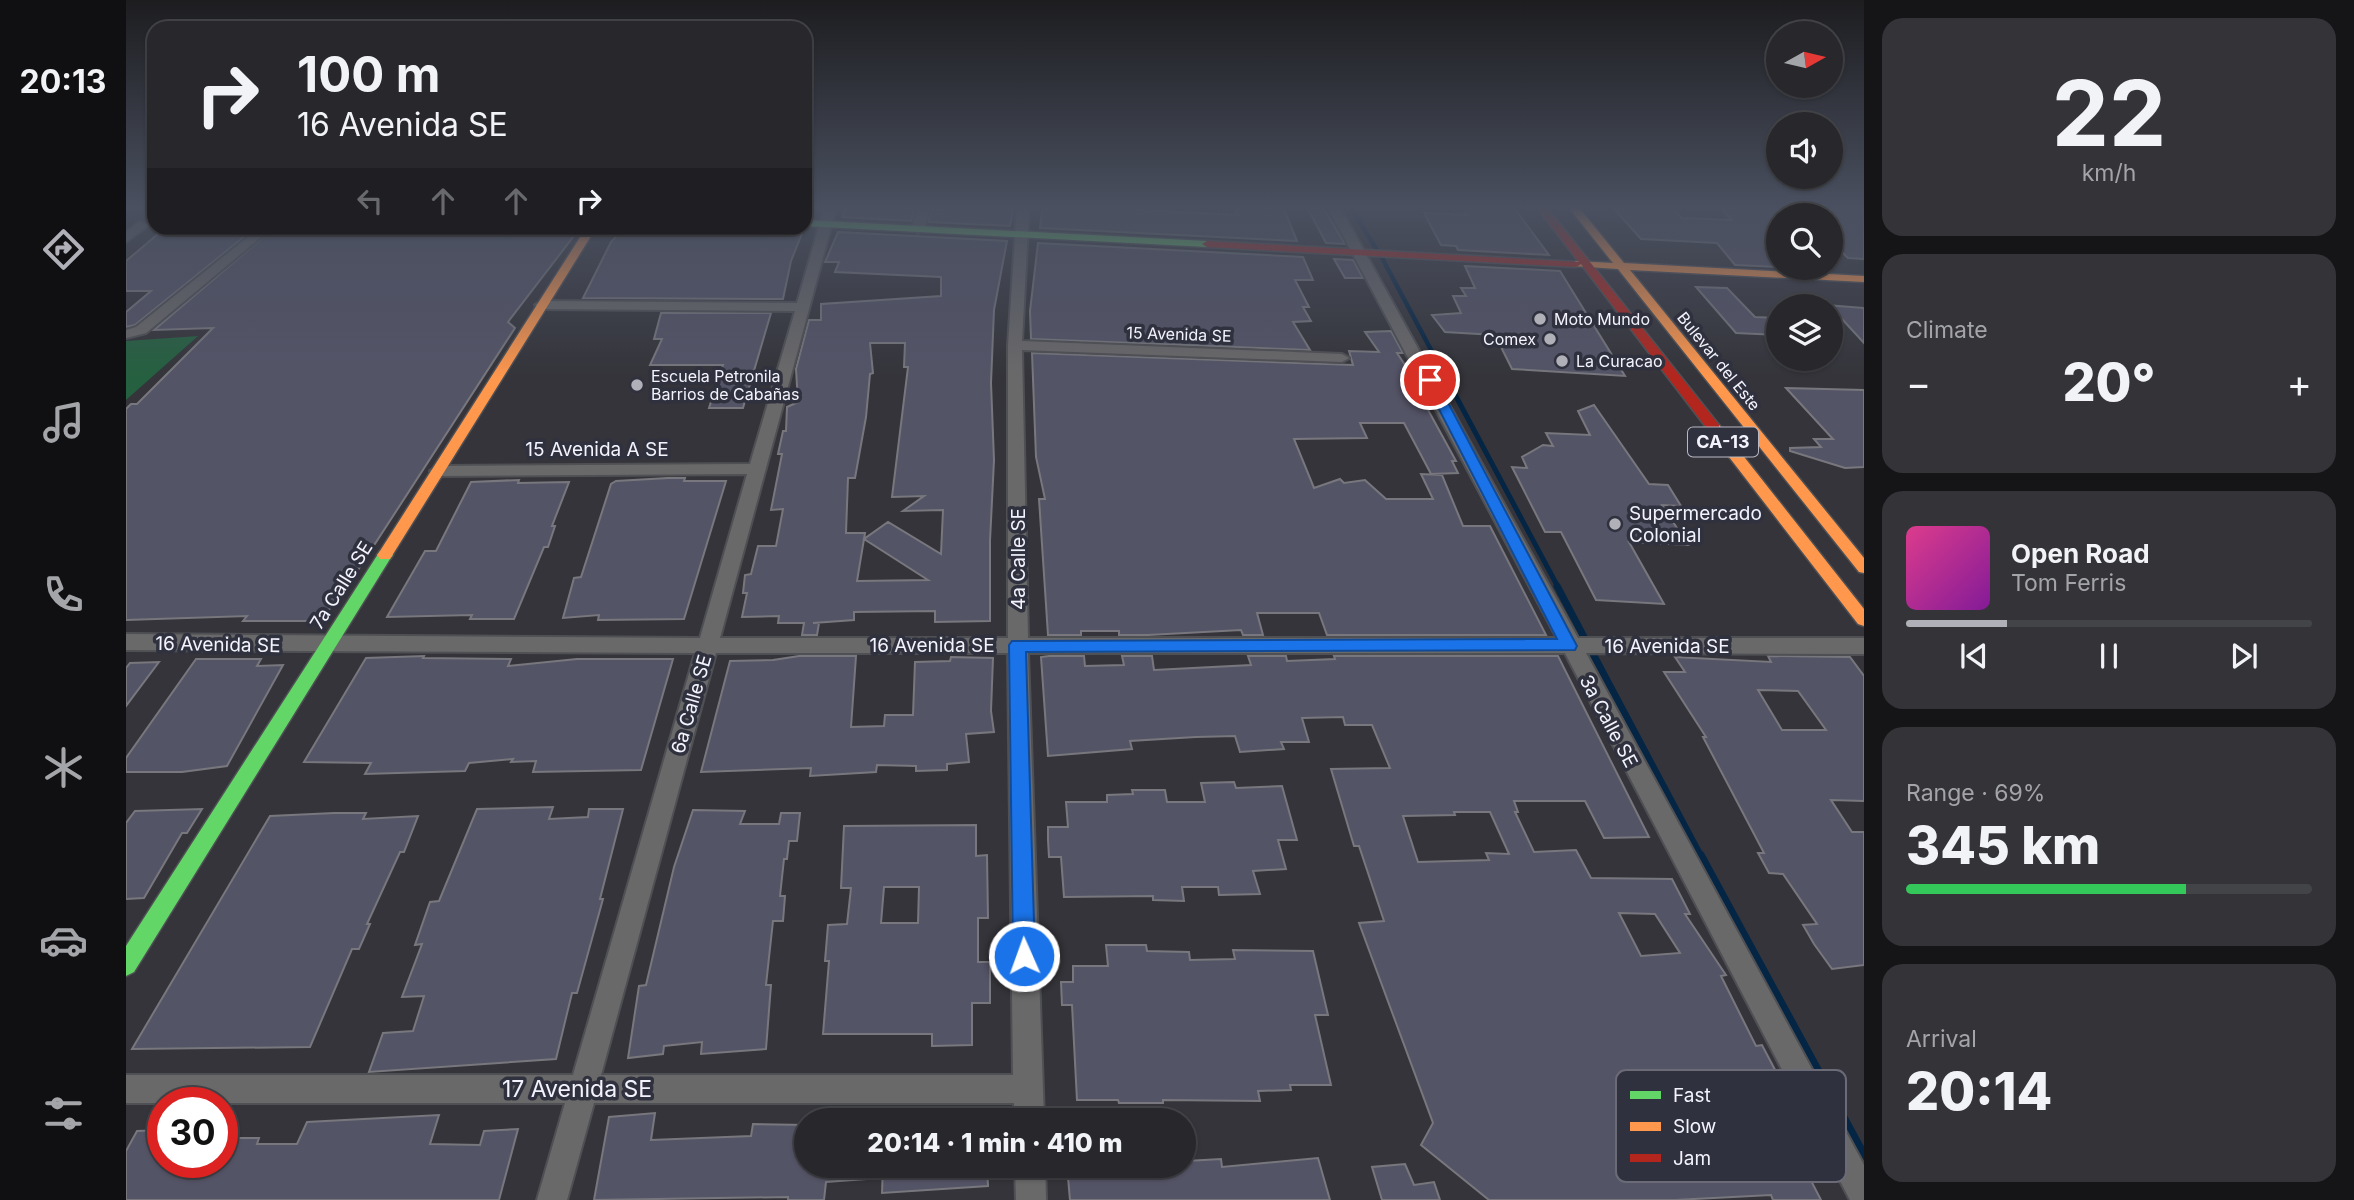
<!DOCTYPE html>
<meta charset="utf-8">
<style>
body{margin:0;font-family:Inter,sans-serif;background:#333338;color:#f1f3f6;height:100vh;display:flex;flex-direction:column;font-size:26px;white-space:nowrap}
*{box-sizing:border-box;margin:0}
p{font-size:23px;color:#a4a5a9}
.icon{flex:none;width:38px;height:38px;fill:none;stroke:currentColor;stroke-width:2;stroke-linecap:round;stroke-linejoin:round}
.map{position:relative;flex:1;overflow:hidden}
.panel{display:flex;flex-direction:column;gap:18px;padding:18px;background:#151518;width:490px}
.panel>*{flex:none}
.hud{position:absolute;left:21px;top:21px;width:665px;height:214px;border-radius:21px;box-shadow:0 2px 5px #0004,0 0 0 2px #434448;background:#27272c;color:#f1f3f6;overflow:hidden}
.needle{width:46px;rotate:82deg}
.fabs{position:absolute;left:1640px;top:21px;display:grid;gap:14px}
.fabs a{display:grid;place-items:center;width:77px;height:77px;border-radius:50%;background:#27272c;box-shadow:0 2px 5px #0004,0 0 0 2px #434448;font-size:35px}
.speed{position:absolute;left:21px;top:1087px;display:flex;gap:14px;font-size:35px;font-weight:700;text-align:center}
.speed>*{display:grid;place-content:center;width:91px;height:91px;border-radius:50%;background:#27272c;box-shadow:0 2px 5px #0004,0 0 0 2px #434448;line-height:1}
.speed .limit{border:10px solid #d22;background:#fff;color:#111}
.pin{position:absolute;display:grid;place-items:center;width:60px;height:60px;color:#fff;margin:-30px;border:4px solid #fff;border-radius:50%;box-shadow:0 2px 7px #0007}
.me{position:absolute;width:77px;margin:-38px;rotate:358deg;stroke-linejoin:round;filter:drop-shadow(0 0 5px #0008)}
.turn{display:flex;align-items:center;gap:24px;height:147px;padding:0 35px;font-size:32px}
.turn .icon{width:91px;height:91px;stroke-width:2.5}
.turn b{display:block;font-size:49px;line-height:60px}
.lanes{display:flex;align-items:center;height:66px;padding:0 35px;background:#0003;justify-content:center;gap:35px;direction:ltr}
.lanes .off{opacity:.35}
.big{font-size:52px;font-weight:800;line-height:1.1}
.panel .widget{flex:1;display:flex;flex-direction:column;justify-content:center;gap:10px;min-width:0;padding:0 24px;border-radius:21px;background:#333338}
.panel .dial{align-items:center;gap:0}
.dial b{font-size:91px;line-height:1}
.song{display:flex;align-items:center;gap:21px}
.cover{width:84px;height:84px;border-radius:10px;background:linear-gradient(135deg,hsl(330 70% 55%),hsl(290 70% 35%))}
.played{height:7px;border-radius:4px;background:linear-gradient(90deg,#b0b0b8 25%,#434448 25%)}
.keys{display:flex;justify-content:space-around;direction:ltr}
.heat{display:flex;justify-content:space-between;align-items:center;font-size:38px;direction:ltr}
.charge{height:10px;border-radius:5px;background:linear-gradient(90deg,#34c759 69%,#434448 0)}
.trip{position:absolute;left:668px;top:1108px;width:402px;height:70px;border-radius:35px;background:#27272c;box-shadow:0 2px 5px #0004,0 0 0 2px #434448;font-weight:800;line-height:70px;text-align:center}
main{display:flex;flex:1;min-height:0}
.tab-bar{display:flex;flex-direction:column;width:126px;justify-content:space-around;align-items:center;background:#101012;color:#a4a5a9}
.tab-bar .icon{width:49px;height:49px}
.tab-bar .current{color:#b0b0b8}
.tab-bar b{font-size:32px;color:#f1f3f6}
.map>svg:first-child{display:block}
.green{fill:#256040}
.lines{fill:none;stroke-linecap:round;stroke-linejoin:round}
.stream-far3{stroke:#052544;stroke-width:4.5}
.stream-far2{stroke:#052544;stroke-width:5}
.stream-far1{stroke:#052544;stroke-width:7}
.stream{stroke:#052544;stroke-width:9}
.building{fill:#545467;stroke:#77777d;stroke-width:2;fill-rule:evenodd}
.street-casing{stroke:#4f5054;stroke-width:4}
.fast-casing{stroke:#4f5054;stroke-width:3}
.slow-casing{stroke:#4f5054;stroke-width:3}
.jam-casing{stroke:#4f5054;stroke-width:3}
.street{fill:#6a696a;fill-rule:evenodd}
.fast{fill:#63d668;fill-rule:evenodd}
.slow{fill:#ff974d;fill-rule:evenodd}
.jam{fill:#b3261e;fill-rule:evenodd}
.route{fill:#1a73e8;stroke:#114b97;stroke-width:2}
.poi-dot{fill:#b0b0b8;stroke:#30313e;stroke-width:2.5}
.labels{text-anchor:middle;stroke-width:7;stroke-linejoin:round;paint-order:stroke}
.far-poi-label{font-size:16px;fill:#f2f3fc;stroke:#30313e;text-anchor:start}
.far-street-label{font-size:16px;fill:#f2f3fc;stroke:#30313e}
.shield{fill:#30313e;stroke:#b8b9c3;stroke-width:2}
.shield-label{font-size:18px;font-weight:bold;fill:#f2f3fc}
.street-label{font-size:19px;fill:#f2f3fc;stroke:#30313e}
.poi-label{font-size:19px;fill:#f2f3fc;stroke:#30313e;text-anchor:start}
.near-street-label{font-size:23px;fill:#f2f3fc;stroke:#30313e}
.key{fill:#30313e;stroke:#6a6b77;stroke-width:2}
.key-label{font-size:19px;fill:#f2f3fc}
</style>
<main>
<nav class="tab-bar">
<b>20:13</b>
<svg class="icon current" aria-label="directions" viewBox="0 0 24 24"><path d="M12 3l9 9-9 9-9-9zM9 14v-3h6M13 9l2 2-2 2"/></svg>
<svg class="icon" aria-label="music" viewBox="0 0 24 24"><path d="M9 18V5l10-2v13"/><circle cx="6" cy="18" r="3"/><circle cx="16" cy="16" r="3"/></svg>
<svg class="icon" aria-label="phone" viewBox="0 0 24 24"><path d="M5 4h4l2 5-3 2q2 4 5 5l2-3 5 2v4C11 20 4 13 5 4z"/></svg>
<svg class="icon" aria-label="climate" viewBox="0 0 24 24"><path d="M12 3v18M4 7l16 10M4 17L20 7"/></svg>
<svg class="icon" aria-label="car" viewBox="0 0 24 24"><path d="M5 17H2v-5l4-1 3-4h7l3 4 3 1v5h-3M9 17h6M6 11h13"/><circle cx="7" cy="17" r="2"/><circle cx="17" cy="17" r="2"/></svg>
<svg class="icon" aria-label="filters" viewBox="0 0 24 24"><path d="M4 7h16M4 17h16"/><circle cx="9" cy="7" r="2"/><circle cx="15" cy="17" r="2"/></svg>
</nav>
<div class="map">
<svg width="1738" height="1200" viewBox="0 0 1738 1200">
<rect width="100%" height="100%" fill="#34343a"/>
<!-- green -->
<path class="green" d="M72,336L0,400V341Z"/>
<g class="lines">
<!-- stream-far3 -->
<path class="stream-far3" d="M1226,209L1252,252
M1255,256L1319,376"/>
<!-- stream-far2 -->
<path class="stream-far2" d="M1318,374L1432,587"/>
<!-- stream-far1 -->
<path class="stream-far1" d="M1431,586L1458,637
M1466,652L1575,857"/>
<!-- stream -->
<path class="stream" d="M1574,855L1738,1156"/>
</g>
<!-- building -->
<path class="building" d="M719,209H788L785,221L716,217Z
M859,209H887L884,226L802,222L806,210Z
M916,209H994L1112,215L1107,209H1158L1171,241L914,228Z
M1182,209H1198L1219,244L1200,243Z
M1338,209H1389L1423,255L1332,250L1330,246L1315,245L1298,213L1341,215Z
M1488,209H1547L1556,218L1606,220L1595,209H1652V267L1609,265L1591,243L1515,239Z
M1704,209H1738V259L1722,258L1704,241Z
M39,228H129L9,325L0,327V312L25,291H0V261Z
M148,228H454L382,322L389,328L232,570H225L197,621H117L121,616L0,620V409L5,404H11L87,328L28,330Z
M498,228H602L677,231L665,261L657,299L457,298L485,242Z
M712,232L881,241L868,310L865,383L868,460L864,541V621L809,622V611L728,612V620L687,623H693L691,635H676L678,623H652L653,616L616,617L621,593H617L619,575L625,574L632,546H650L657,509L645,510L656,454H652L657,431H660L661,407L672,402L670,369L683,320H695V304L815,296V277L709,272L713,262H699ZM744,343H779L778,367H782L766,497L798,496L777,511L817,510L815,554L762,522L738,539L802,580L731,581L739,533H720L722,478H729L740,417L744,374L747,373Z
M912,243L1177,257L1187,280H1169L1183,307H1177L1185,321L1167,322L1184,350L905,339L904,311Z
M1208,259L1227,260L1237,278H1219Z
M1339,266L1434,271L1499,376L1386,369L1369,335L1319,332L1306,315L1335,313L1327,296H1340L1335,288H1349Z
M1570,287L1601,288L1629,317L1652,318V335L1610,333Z
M1700,305L1738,308V343L1704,306Z
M535,313H645L617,408H583L597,365H524L536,339H528Z
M1265,331L1277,353H1271L1279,365L1283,385L1295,408H1301L1330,461H1326L1332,473L1305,474L1278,423H1234L1241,438L1168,439L1188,488L1214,479L1218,483L1239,480L1260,499H1307L1295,474L1316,475L1337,526H1364L1420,635H1201L1193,613H1131L1137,635H1117L1115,630L1022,635H993V631H955V635H922L913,499H919L910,457L906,353L1227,365L1223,351L1253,352L1239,332Z
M1660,388L1738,390V467L1719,468L1664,451V448L1695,447L1688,439H1707Z
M1468,405L1523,484L1542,485L1555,506L1536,505L1562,545L1503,542L1538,604L1470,600L1435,532H1419L1386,467L1401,468L1396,457L1417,445L1427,446L1420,433L1464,435L1452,411Z
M542,478H559L558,481H600L558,619L472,620L473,615L437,618L448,578L455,577L485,484L490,481Z
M393,480L392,483L443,482L426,526H429L422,547H418L388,619H344L346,615L261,617L299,551H310L345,482Z
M298,656L297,658L385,659L382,666L451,659H547L515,770L407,772L410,761L385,762L387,759L343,763L339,771L239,774L245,763L178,762L240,658Z
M673,656H730L725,727L758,726L759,715H787L789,662L824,661L825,657L867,658L865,711L868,732L840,734L843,762L821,764V770L790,771V766L751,765L750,772L684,776L685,768L575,772L604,661L647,660Z
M923,656H958L959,666L998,665L996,656H1026L1028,670L1125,665L1122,656H1160L1161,661L1209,659L1208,656H1432L1523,837L1478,838L1459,801H1388L1392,812H1389L1408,852L1450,850L1465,878L1546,879L1564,914H1559L1600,975L1595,976L1630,1046L1636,1045L1688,1144H1666L1695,1200H1647L1645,1195L1549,1200H1363L1295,1145L1307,1123L1233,923L1258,921L1233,846H1228L1205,769L1264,768L1246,725H1219L1217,717L1176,718L1183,742H1155L1158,749L1114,752L1109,736L1070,737L1004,741L1006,749L922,756L915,657ZM1328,812H1364L1383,854L1360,853L1363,860L1292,862L1277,816L1329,815ZM1493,913L1529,914L1554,953L1515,956Z
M1642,656L1724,657L1738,676V801L1705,800L1726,832H1738V965L1706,969L1688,944L1677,925L1691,924L1657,874L1643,873L1632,853H1638L1577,737H1580L1538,672H1559L1549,657L1645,662ZM1632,690L1672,691L1700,730H1656Z
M70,659H135L131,666L157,665L101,766L56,772H0V758Z
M33,662L0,706V668L4,663Z
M1108,782L1110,788L1156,786L1171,840H1152L1160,869L1127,871L1134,894L1093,895L1092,887H1056L1058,901L1027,900V896L938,897L935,857H923L922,840V827H942L940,802H981V795L1007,794L1006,790H1039L1041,802H1079L1075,783Z
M427,807L423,819L462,817L463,809H497L474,899H477L451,993H446L430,1059L243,1072L257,1033L287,1031L298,996L276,997L296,944L289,945L304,902L313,901L351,809Z
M76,809L61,833H56L18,898L0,899V823L9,811Z
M567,810L619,811L614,824H653L655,813H674L671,841H663L661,859H658L654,896H659L657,921H647L640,985H645L640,1049L575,1054L576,1042L538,1046L537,1054L502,1058L513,986L520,985L548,867Z
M208,813H240L237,819L292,816L278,852H274L241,924H244L233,949H226L184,1047L6,1049L144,816Z
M850,825V856L861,855L862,918H852V962H864V1003H846V1045L806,1046V1034H697L703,961H699L702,925L721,924L725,888H715L718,826ZM758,887H793L792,923H755Z
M980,945H1020L1021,951L1063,952L1064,960L1109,959L1107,950L1187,951L1202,1015H1189L1205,1085H1164L1165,1090L1132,1091L1134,1101L1037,1100V1103H993L992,1100H951L946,1005H936L935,982H947V966H982Z
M529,1113L525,1140L625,1136L627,1124L681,1125V1166H753L754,1178L700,1182L698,1200H662V1197L468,1200L483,1117Z
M313,1115L304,1144L354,1145L358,1131L392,1129L373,1200H0V1151L11,1131L37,1130V1162H96V1138H133L131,1144H171L181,1122Z
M1192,1158L1204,1200H944L941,1166H1060V1161L1095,1159L1096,1167Z
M1279,1164L1288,1185L1308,1182L1314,1200H1256L1246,1167Z
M757,1166H861L862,1186L756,1193Z"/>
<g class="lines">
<!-- street casing -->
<g class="street-casing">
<path id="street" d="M698,209H710L594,638H882V345L891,209H903L896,341L1216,354L1223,358L1216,362L896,350L902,638H1431L1203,209H1215L1452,638H1738V654L1460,653L1738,1165V1200H1724L1439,653H902L918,1120H888V1103H468L441,1200H411L439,1103H0V1075H447L569,653L0,650V634L574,638L621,474L312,476L304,471L312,466L624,464L669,311L416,309L409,305L416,301L671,303ZM590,653H882L887,1075H475Z
M791,209H803L798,229L792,233L786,229Z
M13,222L23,225L0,242V232Z
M133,228H146L20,333L0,338V330L10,327Z
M889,1166H919L920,1200H890Z"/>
</g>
<!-- fast casing -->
<g class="fast-casing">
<path id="fast" d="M679,220L1081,241L1086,244L1081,247L679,226Z
M259,550L264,551L267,555L264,559L8,972L0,976V946L254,551Z"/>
</g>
<!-- slow casing -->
<g class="slow-casing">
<path id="slow" d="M1444,209H1454L1498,263L1738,276V282L1504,270L1738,558V573L1733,572L1492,269L1446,266L1445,264L1450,261L1487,263Z
M460,228H470L264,559H254L251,555L254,551Z
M1588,424L1593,425L1738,609V626L1732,624L1583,431V425Z"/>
</g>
<!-- jam casing -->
<g class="jam-casing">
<path id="jam" d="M1412,209H1422L1593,425V431H1583L1455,264L1450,267L1081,247L1076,244L1081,241L1453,262Z"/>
</g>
<!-- street -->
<use href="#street" class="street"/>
<!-- fast -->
<use href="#fast" class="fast"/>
<!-- slow -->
<use href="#slow" class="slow"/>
<!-- jam -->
<use href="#jam" class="jam"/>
</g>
<!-- sky -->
<linearGradient id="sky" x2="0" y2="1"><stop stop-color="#1d1d20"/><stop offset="0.55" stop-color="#4a5060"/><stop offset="1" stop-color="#4a5060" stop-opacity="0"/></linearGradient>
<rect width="1738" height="377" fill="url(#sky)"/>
<!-- route -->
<path class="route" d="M1304,377L1310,380L1451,646L1449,650L900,652L909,956L905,964L898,967L890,964L887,956L883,645L886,641L1431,639L1298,380Z"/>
<!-- markers -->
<g class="poi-dot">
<circle cx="1414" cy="319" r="7"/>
<circle cx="1424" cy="339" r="7"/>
<circle cx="1436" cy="361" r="7"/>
<circle cx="511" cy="385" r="7"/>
<circle cx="1489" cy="524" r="7"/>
</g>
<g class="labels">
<!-- far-poi labels -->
<g class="far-poi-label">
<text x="1428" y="325">Moto Mundo</text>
<text x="1410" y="345" text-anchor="end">Comex</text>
<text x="1450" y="367">La Curacao</text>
<text x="525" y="382">Escuela Petronila<tspan x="525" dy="18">Barrios de Cabañas</tspan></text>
</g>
<!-- far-street labels -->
<g class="far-street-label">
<text transform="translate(1053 334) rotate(2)" y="6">15 Avenida SE</text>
<text transform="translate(1593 361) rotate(51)" y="6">Bulevar del Este</text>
</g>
<!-- shield labels -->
<rect class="shield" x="1562" y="427.5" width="70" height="29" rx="5"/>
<g class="shield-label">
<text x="1597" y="448">CA-13</text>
</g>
<!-- street labels -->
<g class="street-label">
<text x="471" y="456">15 Avenida A SE</text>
<text transform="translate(892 559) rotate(-90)" y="7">4a Calle SE</text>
<text transform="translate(215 585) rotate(-58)" y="7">7a Calle SE</text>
<text transform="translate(92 644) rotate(1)" y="7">16 Avenida SE</text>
<text x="806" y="652">16 Avenida SE</text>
<text x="1541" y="653">16 Avenida SE</text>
<text transform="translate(565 704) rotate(-74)" y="7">6a Calle SE</text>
<text transform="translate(1483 721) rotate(62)" y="7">3a Calle SE</text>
</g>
<!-- poi labels -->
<g class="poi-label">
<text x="1503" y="520">Supermercado<tspan x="1503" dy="22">Colonial</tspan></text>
</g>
<!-- near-street labels -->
<g class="near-street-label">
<text x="451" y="1097">17 Avenida SE</text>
</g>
</g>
<!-- legend -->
<rect x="1490" y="1070" width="230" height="112" rx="10" class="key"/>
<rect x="1504" y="1091" width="31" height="8" fill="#63d668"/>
<rect x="1504" y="1122" width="31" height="9" fill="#ff974d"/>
<rect x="1504" y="1154" width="31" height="8" fill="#b3261e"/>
<g class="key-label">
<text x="1547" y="1102">Fast</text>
<text x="1547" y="1133">Slow</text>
<text x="1547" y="1165">Jam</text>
</g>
</svg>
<div class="fabs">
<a><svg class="needle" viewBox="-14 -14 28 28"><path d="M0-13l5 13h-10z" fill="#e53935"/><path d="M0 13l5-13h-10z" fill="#a4a5a9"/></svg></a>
<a><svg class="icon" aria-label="sound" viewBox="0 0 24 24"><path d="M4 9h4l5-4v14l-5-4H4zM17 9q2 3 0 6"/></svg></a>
<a><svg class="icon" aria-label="search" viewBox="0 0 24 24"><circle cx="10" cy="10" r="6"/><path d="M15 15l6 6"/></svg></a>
<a><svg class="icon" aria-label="layers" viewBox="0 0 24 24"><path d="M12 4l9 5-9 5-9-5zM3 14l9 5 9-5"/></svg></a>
</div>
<div class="speed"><div class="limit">30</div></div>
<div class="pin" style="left:1304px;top:380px;background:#d93025"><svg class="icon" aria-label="arrive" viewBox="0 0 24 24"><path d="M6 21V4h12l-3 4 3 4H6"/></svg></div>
<svg class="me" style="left:898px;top:956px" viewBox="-20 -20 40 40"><circle r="17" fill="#1a73e8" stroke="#fff" stroke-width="3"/><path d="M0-11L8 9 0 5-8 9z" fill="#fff"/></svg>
<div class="trip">20:14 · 1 min · 410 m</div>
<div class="hud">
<div class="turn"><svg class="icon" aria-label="right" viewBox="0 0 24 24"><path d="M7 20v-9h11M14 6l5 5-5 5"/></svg><div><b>100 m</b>16 Avenida SE</div></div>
<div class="lanes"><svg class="icon off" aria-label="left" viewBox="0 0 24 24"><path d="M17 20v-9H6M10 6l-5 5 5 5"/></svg><svg class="icon off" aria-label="ahead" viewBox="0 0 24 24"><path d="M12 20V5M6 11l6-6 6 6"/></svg><svg class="icon off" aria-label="ahead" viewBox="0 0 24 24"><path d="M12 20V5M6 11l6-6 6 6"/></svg><svg class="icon" aria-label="right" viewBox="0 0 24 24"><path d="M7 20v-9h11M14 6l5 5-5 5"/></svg></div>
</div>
</div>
<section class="panel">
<div class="widget dial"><b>22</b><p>km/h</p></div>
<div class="widget"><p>Climate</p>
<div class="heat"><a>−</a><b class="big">20°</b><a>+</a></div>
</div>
<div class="widget">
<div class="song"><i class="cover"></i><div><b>Open Road</b><p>Tom Ferris</p></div></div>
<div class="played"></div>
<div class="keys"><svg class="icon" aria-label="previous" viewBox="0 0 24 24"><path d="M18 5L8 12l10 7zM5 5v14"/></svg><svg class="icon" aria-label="pause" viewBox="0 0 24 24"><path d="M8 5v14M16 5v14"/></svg><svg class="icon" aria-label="next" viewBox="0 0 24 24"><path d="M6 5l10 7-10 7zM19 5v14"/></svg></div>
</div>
<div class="widget"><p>Range · 69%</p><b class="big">345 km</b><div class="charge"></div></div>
<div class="widget"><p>Arrival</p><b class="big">20:14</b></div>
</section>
</main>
